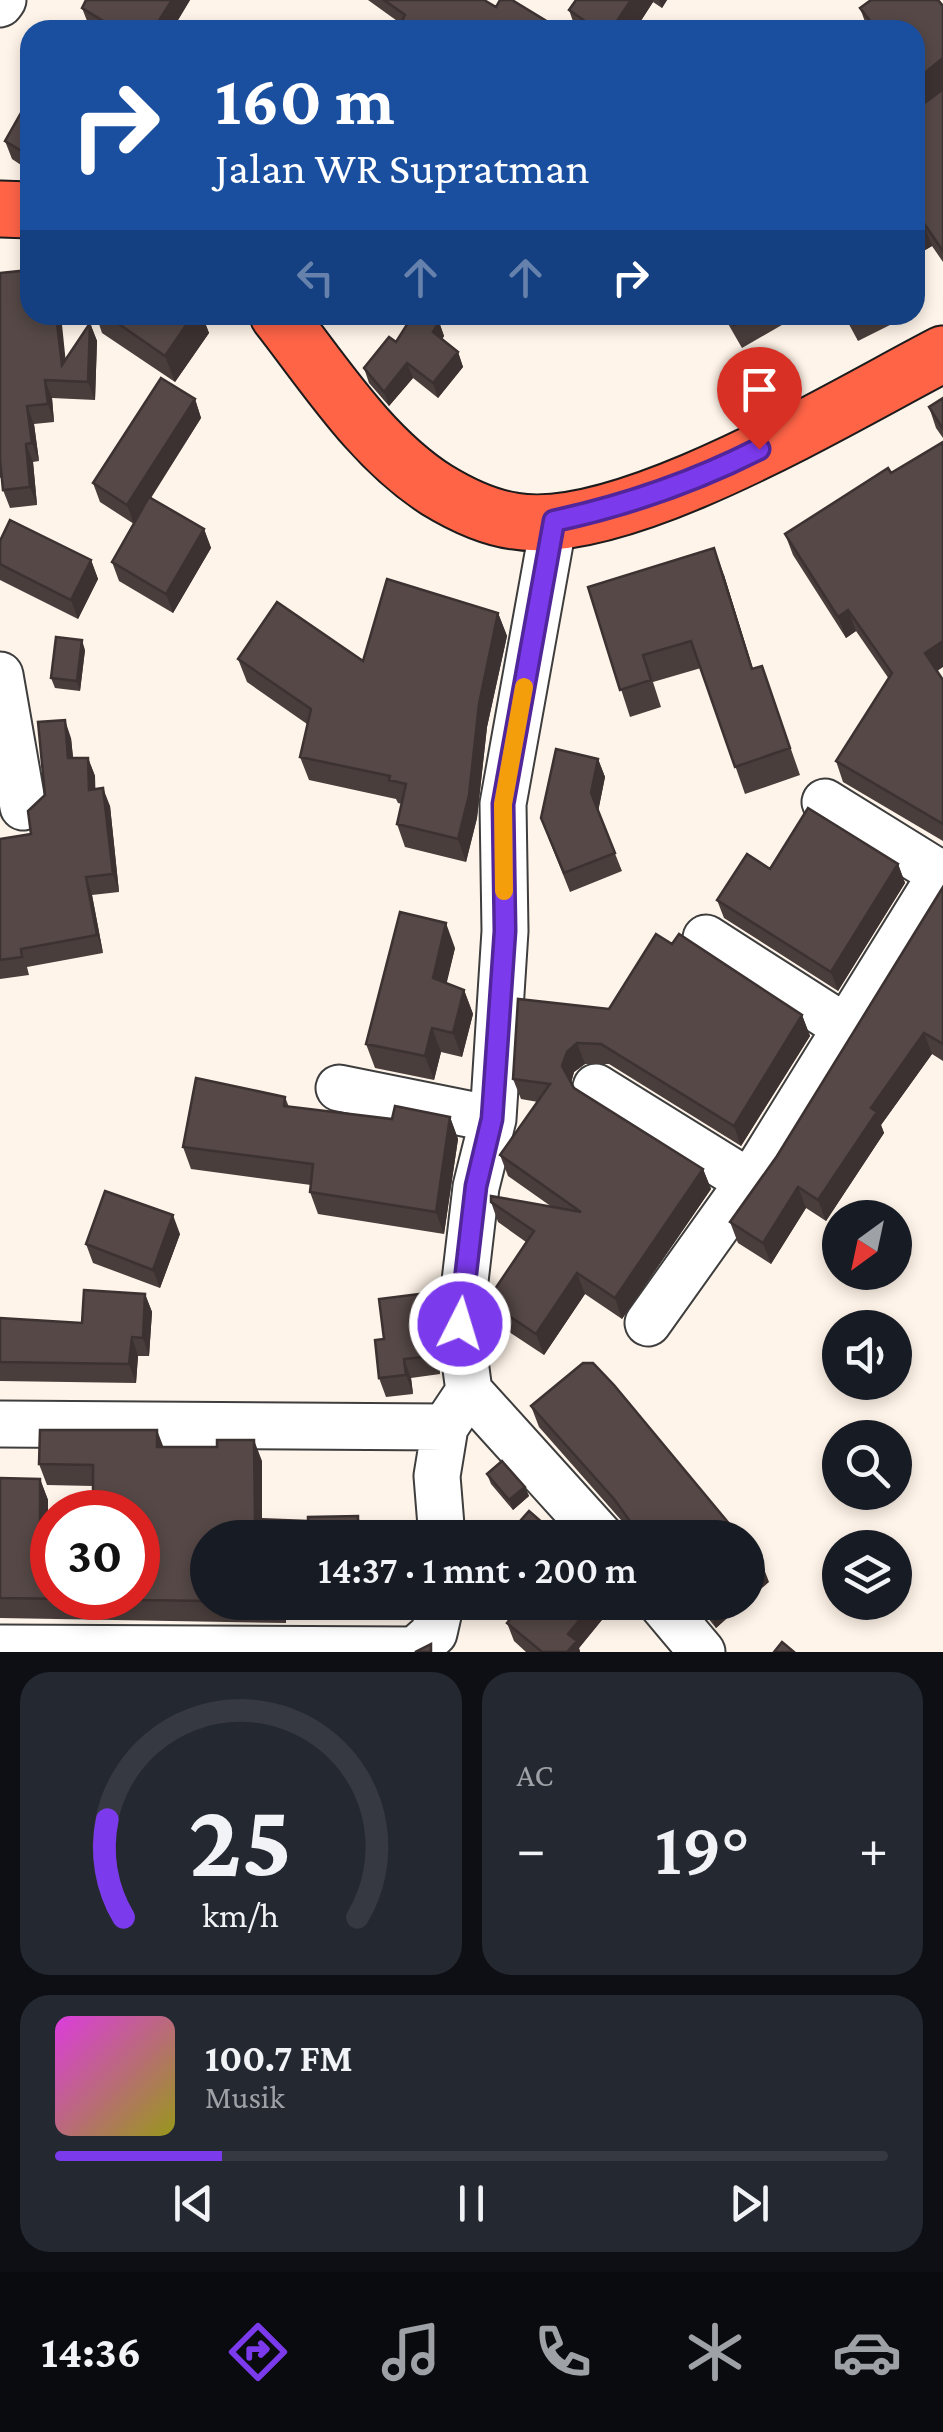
<!DOCTYPE html>
<html lang="id">
<meta charset="utf-8">
<style>
body{margin:0;font-family:"Crimson Pro",serif;background:#242831;color:#f1f3f6;height:100vh;display:flex;flex-direction:column;font-size:38px;white-space:nowrap}
*{box-sizing:border-box;margin:0}
p{font-size:32px;color:#9ea1a6}
.icon{flex:none;width:55px;height:55px;fill:none;stroke:currentColor;stroke-width:2;stroke-linecap:round;stroke-linejoin:round}
.map{position:relative;height:1652px;overflow:hidden}
.side{display:flex;flex-direction:column;gap:20px;padding:20px;background:#0d0f14;flex:1}
.side>*{flex:none}
.top-card{position:absolute;left:20px;top:20px;width:905px;height:305px;border-radius:30px;box-shadow:0 5px 15px #0003;background:#1a4fa0;color:#fff;overflow:hidden}
.needle{width:65px;rotate:213deg}
.buttons{position:absolute;left:822px;top:1200px;display:grid;gap:20px}
.buttons a{display:grid;place-items:center;width:90px;height:90px;border-radius:50%;background:#171b24;box-shadow:0 5px 15px #0003;font-size:50px}
.speed{position:absolute;left:30px;top:1490px;display:flex;gap:20px;font-size:50px;font-weight:700;text-align:center}
.speed>*{display:grid;place-content:center;width:130px;height:130px;border-radius:50%;background:#171b24;box-shadow:0 5px 15px #0003;line-height:1}
.speed .limit{border:15px solid #d22;background:#fff;color:#111}
.pin{position:absolute;display:grid;place-items:center;width:85px;height:85px;color:#fff;margin:-102px -42px;border-radius:50% 50% 50% 0;rotate:-45deg;box-shadow:0 0 10px #0007}
.pin .icon{rotate:45deg}
.me{position:absolute;width:110px;margin:-55px;rotate:5deg;stroke-linejoin:round;filter:drop-shadow(0 0 8px #0008)}
.turn{display:flex;align-items:center;gap:35px;height:210px;padding:0 30px;font-size:45px}
.turn .icon{width:130px;height:130px;stroke-width:2.5}
.turn b{display:block;font-size:70px;line-height:85px}
.lanes{display:flex;align-items:center;height:95px;padding:0 30px;background:#0003;justify-content:center;gap:50px;direction:ltr}
.lanes .off{opacity:.35}
.big{font-size:75px;font-weight:600;line-height:1.1}
.side .widget{flex:1;display:flex;flex-direction:column;justify-content:center;gap:15px;min-width:0;padding:0 35px;border-radius:30px;background:#242831}
.side .dial{align-items:center;gap:0}
.dial svg{height:260px;overflow:visible;fill:none;stroke:#363941;stroke-width:7;stroke-linecap:round;text-anchor:middle}
.dial text{fill:#f1f3f6;stroke:none}
.song{display:flex;align-items:center;gap:30px}
.cover{width:120px;height:120px;border-radius:15px;background:linear-gradient(135deg,hsl(300 70% 55%),hsl(60 70% 35%))}
.played{height:10px;border-radius:5px;background:linear-gradient(90deg,#7c3aed 20%,#363941 20%)}
.keys{display:flex;justify-content:space-around;direction:ltr}
.heat{display:flex;justify-content:space-between;align-items:center;font-size:55px;direction:ltr}
.side .tiles{flex:1;display:grid;gap:20px;grid-template-columns:1fr 1fr}
.widget:last-child{grid-column:span 2}
.trip{position:absolute;left:190px;top:1520px;width:575px;height:100px;border-radius:50px;background:#171b24;box-shadow:0 5px 15px #0003;font-weight:600;line-height:100px;text-align:center}
.dock{display:flex;height:160px;justify-content:space-around;align-items:center;background:#090b0e;color:#9ea1a6}
.dock .icon{width:70px;height:70px}
.dock .active{color:#7c3aed}
.dock b{font-size:45px;color:#f1f3f6}
.map>svg:first-child{display:block}
.lines{fill:none;stroke-linecap:round;stroke-linejoin:round}
.minor-casing{stroke:#3e3e3e;stroke-width:49}
.highway-casing{stroke:#1c1c1c;stroke-width:59}
.minor{stroke:#fff;stroke-width:45}
.highway{stroke:#ff6447;stroke-width:55}
.wall{fill:#493e3c}
.shaded-wall{fill:#3c3231}
.building{fill:#554846;stroke:#3c3231;stroke-width:2.5}
.route-casing{stroke:#51269a;stroke-width:25}
.route{stroke:#7c3aed;stroke-width:18}
.slow{stroke:#f59e0b;stroke-width:18}
</style>
<div class="map">
<svg width="943" height="1652" viewBox="0 0 943 1652">
<rect width="100%" height="100%" fill="#fff4e9"/>
<g class="lines">
<!-- minor casing -->
<g class="minor-casing">
<path id="minor" d="M0,4L3,0
M554,521L503,804L505,931L493,1119L476,1187L460,1324L469,1391L602,1538
M0,675L23,807
M825,802L941,874
M706,938L845,1027
M596,1087L749,1182
M339,1088L493,1119
M648,1323L762,1163L943,871
M0,1424L445,1427L469,1391
M442,1538L437,1476L445,1427
M660,1602L702,1652
M0,1648L415,1650L434,1633L441,1602"/>
</g>
<!-- highway casing -->
<g class="highway-casing">
<path id="highway" d="M0,209L30,210
M278,315C325,375 371,448 437,490C460,504 486,517 514,521C623,540 844,405 943,354"/>
</g>
<!-- minor -->
<use href="#minor" class="minor"/>
<!-- highway -->
<use href="#highway" class="highway"/>
</g>
<!-- wall -->
<path class="wall" d="M86,0H190L172,30H95L89,26L82,8Z
M368,0H484L496,7L400,23Z
M576,0H667L662,8L653,2L635,30H576L569,10Z
M943,6V262L932,246L915,256V110L924,103L915,92V30H868L860,8Z
M30,97V171L12,159L5,141Z
M0,273L65,359L90,323L97,341L95,400L52,398L54,422L34,424L39,461L33,462L37,505L10,508L3,490L2,477L0,478Z
M96,315H202L209,333L175,382L102,333Z
M723,315H785L787,322L742,348Z
M844,315H910L858,341Z
M439,322L444,336L442,339L458,352L463,367L438,398L413,378L389,406L369,383L364,368L396,342Z
M943,398V438L936,428L929,407Z
M195,399L201,418L151,498L204,529L211,548L173,613L119,581L112,562L134,524L100,502L93,483Z
M785,534L937,671L943,680V841L843,782L836,761L889,679L856,631L846,638L793,555Z
M0,541L91,560L98,579L78,619L0,580Z
M724,575L753,669L762,666L800,775L745,794L701,668L653,682L661,707L630,717L588,587Z
M498,613L507,636L487,727L477,818L466,862L405,847L397,824L402,804L398,803L396,799L309,780L300,757L307,724L247,682L238,659L363,661Z
M85,650L80,691L55,688L51,678Z
M71,738L73,758H88L95,776V789L110,806L119,892L92,895L103,953L27,967L29,975L0,979V839L31,834Z
M598,759L605,777L598,811L622,871L570,892L548,837Z
M898,864L905,883L838,991L724,918L717,900L770,869Z
M943,887V1061L932,1054L881,1125L884,1133L826,1221L806,1208L771,1264L738,1243L730,1222L777,1156Z
M672,944L802,1015L810,1036L741,1146L609,1064H585L574,1072L571,1083L574,1088L703,1169L711,1189L622,1319L585,1294L544,1355L494,1322L487,1301L526,1242L498,1222L491,1202L552,1207L508,1176L500,1155L538,1102L521,1099L513,1079L609,1009Z
M455,948L446,983L464,990L473,1014L462,1057L441,1052L434,1080L375,1068L366,1044Z
M285,1097L289,1107L392,1119L450,1117L458,1139L444,1234L318,1214L310,1192L311,1185L191,1169L183,1147Z
M180,1234L160,1288L93,1263L86,1244Z
M428,1293L435,1312L440,1374L411,1378L413,1394L386,1397L379,1378L384,1339Z
M145,1294L152,1312L149,1356H138L136,1383L0,1381V1318L82,1323Z
M531,1406L741,1538H634L621,1520L539,1427Z
M163,1447L262,1461V1519L308,1521L358,1516L208,1538V1602H352V1607L286,1608V1623L0,1618V1478L40,1479L48,1500V1534L138,1598L93,1486L47,1485L39,1464Z
M487,1474L525,1487L529,1496L513,1510L491,1484Z
M488,1602H607L610,1610L579,1648L580,1652H526L514,1641L507,1623L508,1620Z
M695,1602H745L716,1628Z"/>
<!-- shaded-wall -->
<path class="shaded-wall" d="M172,0H190L172,30H153Z
M631,0H653V2L635,30H611Z
M659,0H667L662,8Z
M943,58V93L927,106L917,79Z
M923,222L932,246L915,256V227Z
M56,315H61L68,383L62,365Z
M193,315H202L209,333L175,382L165,356Z
M439,322L444,336L438,346L433,332Z
M90,323L97,341L95,400L88,382Z
M458,352L463,367L438,398L433,383Z
M407,363L413,378L389,406L384,392Z
M45,380L52,398L54,422L48,404Z
M195,399L201,418L134,524L127,505Z
M27,406L34,424L39,461L32,443Z
M26,444L33,462L37,505L30,487Z
M204,529L211,548L173,613L166,594Z
M714,548L724,575L761,696L752,669Z
M91,560L98,579L78,619L71,600Z
M848,610L856,631L846,638L838,617Z
M498,613L507,636L487,727L477,818L466,862L458,839L479,704Z
M82,640L85,650L80,691L77,681Z
M943,641V667L933,674L925,653Z
M65,720L71,738L75,776L68,758Z
M88,758L95,776L96,808L89,790Z
M598,759L605,777L598,812L591,793Z
M103,788L110,806L119,892L113,874Z
M898,864L905,883L838,991L831,972Z
M86,877L92,895L103,953L97,935Z
M446,923L455,948L442,1003L433,978Z
M464,990L473,1014L462,1057L453,1033Z
M802,1015L810,1036L741,1146L734,1126Z
M432,1028L441,1052L434,1080L425,1056Z
M924,1033L932,1054L881,1125L884,1133L826,1221L818,1200L871,1108Z
M577,1043L585,1064L574,1072L570,1087L562,1066L567,1052Z
M450,1117L458,1139L444,1234L436,1212Z
M703,1169L711,1189L622,1319L615,1298Z
M798,1187L806,1208L771,1264L763,1243Z
M173,1215L180,1234L160,1288L153,1270Z
M577,1273L585,1294L544,1355L536,1334Z
M428,1293L435,1312L440,1374L433,1356Z
M145,1294L152,1312L149,1356L143,1338Z
M132,1337L138,1356L136,1383L129,1364Z
M404,1359L411,1378L413,1394L406,1375Z
M157,1430L165,1451L157,1447Z
M254,1440L262,1461V1538L255,1519Z
M40,1479L48,1500L47,1555L40,1534Z
M525,1487L529,1496L513,1510L509,1500Z
M358,1516L365,1537V1538H358Z
M761,1561L769,1582L748,1600V1572Z
M278,1602H284L286,1608V1623Z
M594,1602H607L610,1610L579,1648L580,1652H567L568,1634Z
M713,1602H745L716,1628L708,1606Z"/>
<!-- building -->
<path class="building" d="M86,0H172L153,30H118L82,8Z
M384,0H484L496,7L500,0H512L548,22L543,30H397L405,15Z
M576,0H631L611,30H598L569,10Z
M871,0H938L943,6V58L917,79L915,77V30H877L860,8Z
M942,90L943,92V251L923,222L915,227V110Z
M30,97V156L5,141Z
M30,270V315H56L62,365L90,323L88,382L45,380L48,404L27,406L32,443L26,444L30,487L3,490L0,459V273Z
M106,315H193L165,356Z
M413,315H428L439,322L433,332L458,352L433,383L407,363L384,392L364,368L389,337L396,342Z
M728,315H751L734,325Z
M161,378L195,399L127,505L93,483Z
M943,398V429L929,407Z
M943,442V641L925,653L943,680V824L836,761L892,673L848,610L838,617L785,534L888,468L891,473Z
M149,497L204,529L166,594L112,562Z
M10,520L91,560L71,600L0,564V541Z
M714,548L752,669L762,666L790,748L735,767L691,641L643,655L651,680L620,690L588,587Z
M387,579L498,613L479,704L469,795L458,839L397,824L406,784L389,780L390,776L300,757L311,709L238,659L277,602L363,661Z
M56,637L82,640L77,681L51,678Z
M65,720L68,758H88L89,790L103,788L113,874L86,877L97,935L21,949L22,957L0,960V839L31,834L28,811L45,795L38,722Z
M556,749L598,759L591,793L615,853L564,873L541,818Z
M808,808L898,864L831,972L717,900L747,854L770,869Z
M943,887V1044L924,1033L871,1108L877,1112L818,1200L798,1187L763,1243L730,1222L777,1156Z
M400,912L446,923L433,978L464,990L453,1033L432,1028L425,1056L366,1044Z
M656,934L672,944L679,934L802,1015L734,1126L601,1044L577,1043L567,1052L562,1066L574,1088L703,1169L615,1298L577,1273L536,1334L487,1301L534,1231L491,1202V1196L581,1212L500,1155L550,1084L513,1079L518,999L609,1009Z
M196,1078L285,1097L284,1106L392,1119L395,1106L450,1117L436,1212L310,1192L313,1164L183,1147Z
M105,1191L173,1215L153,1270L86,1244Z
M84,1290L145,1294L143,1338L132,1337L129,1364L0,1362V1318L82,1323Z
M428,1293L433,1356L404,1359L406,1375L379,1378L375,1340L384,1339L379,1299Z
M583,1363H593L614,1385L741,1538H642L614,1499L531,1406Z
M40,1430H157V1447H217V1440H254L255,1519L308,1521V1517L358,1516V1538H208V1601L0,1598V1478L40,1479V1534H52V1598H138V1512H93V1465L39,1464Z
M502,1461L525,1487L509,1500L487,1474Z
M529,1511L560,1538H505Z
M748,1545L761,1561L748,1572Z
M503,1602H594L568,1634L577,1641L567,1652H542L507,1623L515,1613Z
M782,1642L794,1652H774Z
M431,1644V1652H415Z"/>
<g class="lines">
<!-- route casing -->
<g class="route-casing">
<path id="route" d="M460,1324L476,1186L492,1119L505,931L503,804L554,521C628,505 692,483 759,449"/>
</g>
<!-- route -->
<use href="#route" class="route"/>
<!-- slow -->
<path class="slow" d="M504,891L503,804L524,687"/>
</g>
</svg>
<div class="buttons">
<a><svg class="needle" viewBox="-14 -14 28 28"><path d="M0-13l5 13h-10z" fill="#e53935"/><path d="M0 13l5-13h-10z" fill="#9ea1a6"/></svg></a>
<a><svg class="icon" aria-label="sound" viewBox="0 0 24 24"><path d="M4 9h4l5-4v14l-5-4H4zM17 9q2 3 0 6"/></svg></a>
<a><svg class="icon" aria-label="search" viewBox="0 0 24 24"><circle cx="10" cy="10" r="6"/><path d="M15 15l6 6"/></svg></a>
<a><svg class="icon" aria-label="layers" viewBox="0 0 24 24"><path d="M12 4l9 5-9 5-9-5zM3 14l9 5 9-5"/></svg></a>
</div>
<div class="speed"><div class="limit">30</div></div>
<div class="pin" style="left:759px;top:449px;background:#d93025"><svg class="icon" aria-label="arrive" viewBox="0 0 24 24"><path d="M6 21V4h12l-3 4 3 4H6"/></svg></div>
<svg class="me" style="left:460px;top:1324px" viewBox="-20 -20 40 40"><circle r="17" fill="#7c3aed" stroke="#fff" stroke-width="3"/><path d="M0-11L8 9 0 5-8 9z" fill="#fff"/></svg>
<div class="trip">14:37 · 1 mnt · 200 m</div>
<div class="top-card">
<div class="turn"><svg class="icon" aria-label="right" viewBox="0 0 24 24"><path d="M7 20v-9h11M14 6l5 5-5 5"/></svg><div><b>160 m</b>Jalan WR Supratman</div></div>
<div class="lanes"><svg class="icon off" aria-label="left" viewBox="0 0 24 24"><path d="M17 20v-9H6M10 6l-5 5 5 5"/></svg><svg class="icon off" aria-label="ahead" viewBox="0 0 24 24"><path d="M12 20V5M6 11l6-6 6 6"/></svg><svg class="icon off" aria-label="ahead" viewBox="0 0 24 24"><path d="M12 20V5M6 11l6-6 6 6"/></svg><svg class="icon" aria-label="right" viewBox="0 0 24 24"><path d="M7 20v-9h11M14 6l5 5-5 5"/></svg></div>
</div>
</div>
<section class="side">
<div class="tiles">
<div class="widget dial"><svg viewBox="0 0 100 80">
<path d="M14 69A42 42 0 1 1 86 69"/>
<path d="M14 69A42 42 0 0 1 9 39" stroke="#7c3aed"/>
<text x="50" y="56" font-size="32" font-weight="700">25</text>
<text x="50" y="72" font-size="11">km/h</text>
</svg></div>
<div class="widget"><p>AC</p>
<div class="heat"><a>−</a><b class="big">19°</b><a>+</a></div>
</div>
<div class="widget">
<div class="song"><i class="cover"></i><div><b>100.7 FM</b><p>Musik</p></div></div>
<div class="played"></div>
<div class="keys"><svg class="icon" aria-label="previous" viewBox="0 0 24 24"><path d="M18 5L8 12l10 7zM5 5v14"/></svg><svg class="icon" aria-label="pause" viewBox="0 0 24 24"><path d="M8 5v14M16 5v14"/></svg><svg class="icon" aria-label="next" viewBox="0 0 24 24"><path d="M6 5l10 7-10 7zM19 5v14"/></svg></div>
</div>
</div>
</section>
<nav class="dock">
<b>14:36</b>
<svg class="icon active" aria-label="directions" viewBox="0 0 24 24"><path d="M12 3l9 9-9 9-9-9zM9 14v-3h6M13 9l2 2-2 2"/></svg>
<svg class="icon" aria-label="music" viewBox="0 0 24 24"><path d="M9 18V5l10-2v13"/><circle cx="6" cy="18" r="3"/><circle cx="16" cy="16" r="3"/></svg>
<svg class="icon" aria-label="phone" viewBox="0 0 24 24"><path d="M5 4h4l2 5-3 2q2 4 5 5l2-3 5 2v4C11 20 4 13 5 4z"/></svg>
<svg class="icon" aria-label="climate" viewBox="0 0 24 24"><path d="M12 3v18M4 7l16 10M4 17L20 7"/></svg>
<svg class="icon" aria-label="car" viewBox="0 0 24 24"><path d="M5 17H2v-5l4-1 3-4h7l3 4 3 1v5h-3M9 17h6M6 11h13"/><circle cx="7" cy="17" r="2"/><circle cx="17" cy="17" r="2"/></svg>
</nav>
